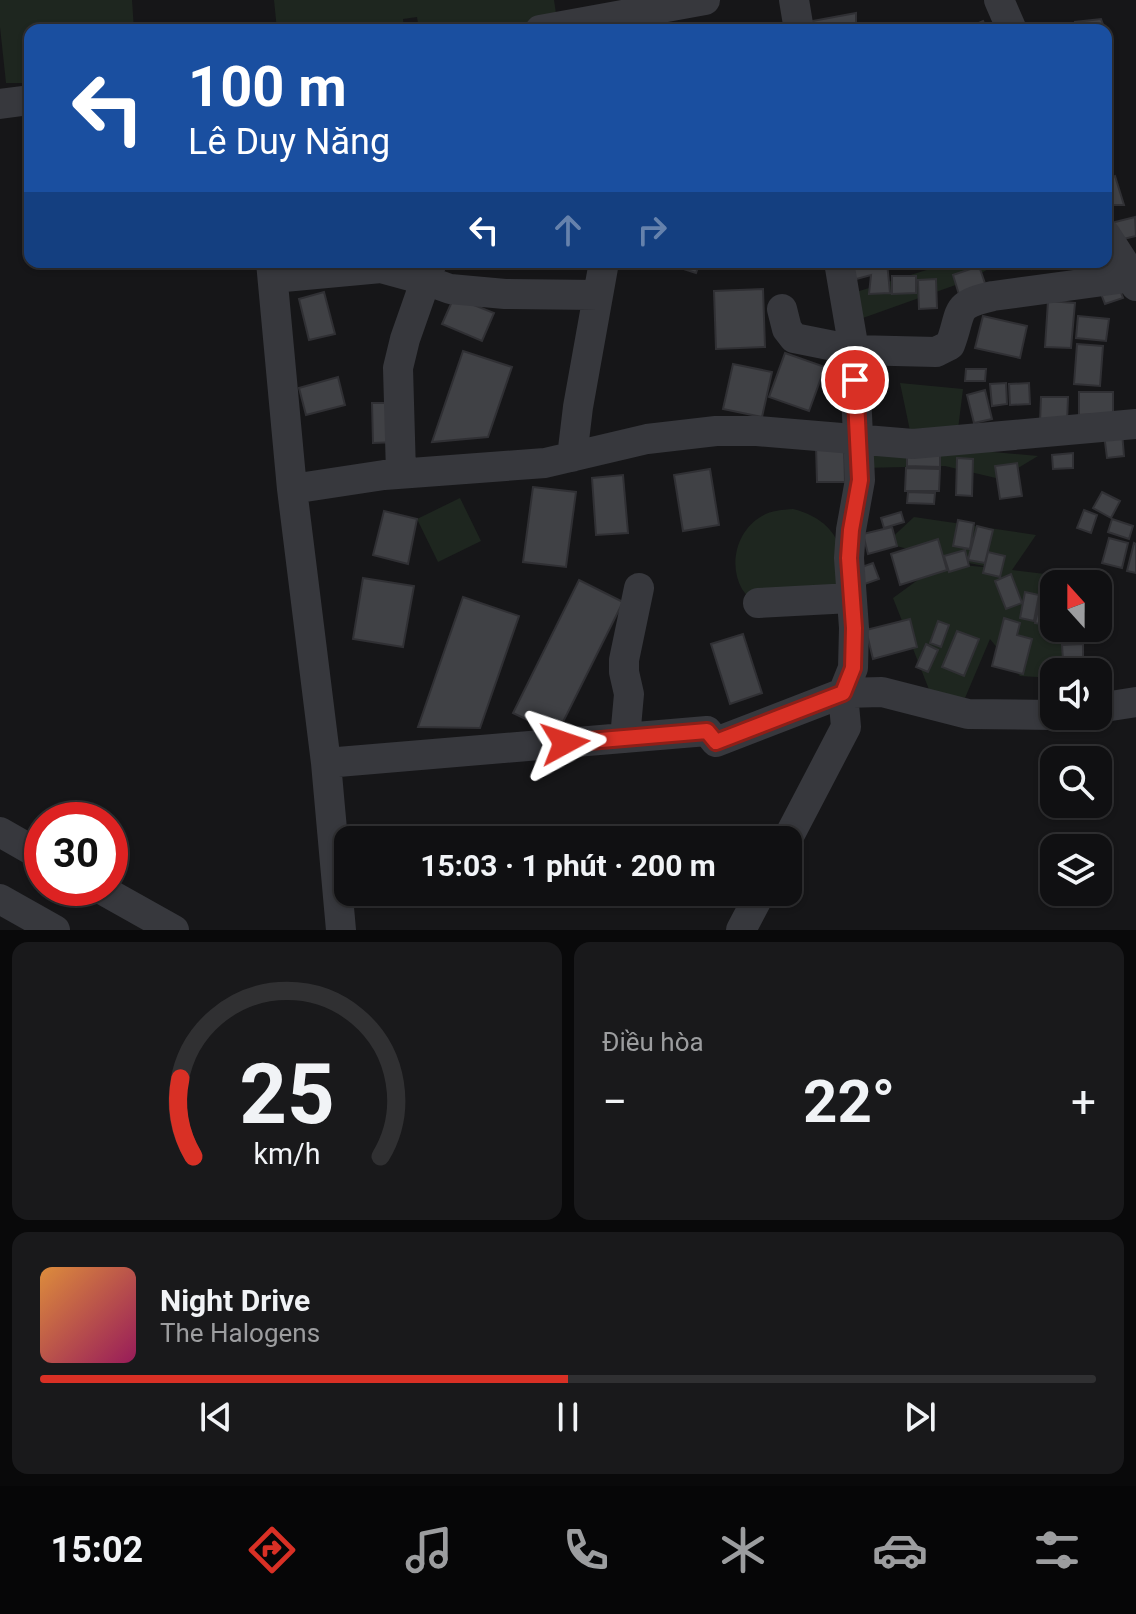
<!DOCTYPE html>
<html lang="vi">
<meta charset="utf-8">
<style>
body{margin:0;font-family:Roboto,sans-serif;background:#19191b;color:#f1f3f6;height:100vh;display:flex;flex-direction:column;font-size:30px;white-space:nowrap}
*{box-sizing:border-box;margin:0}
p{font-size:26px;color:#9c9d9f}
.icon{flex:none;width:44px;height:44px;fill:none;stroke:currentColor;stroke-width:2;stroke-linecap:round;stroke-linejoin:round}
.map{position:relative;height:930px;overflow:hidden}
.details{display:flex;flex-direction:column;gap:12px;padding:12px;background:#09090a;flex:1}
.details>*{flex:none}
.banner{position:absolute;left:24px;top:24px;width:1088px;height:244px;border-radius:16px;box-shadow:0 2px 6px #0004,0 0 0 2px #303032;background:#1a4fa0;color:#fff;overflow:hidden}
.needle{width:52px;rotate:339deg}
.buttons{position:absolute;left:1040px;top:570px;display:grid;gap:16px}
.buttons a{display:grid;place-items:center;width:72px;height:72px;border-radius:16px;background:#101012;box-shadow:0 2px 6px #0004,0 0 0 2px #303032;font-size:40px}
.speed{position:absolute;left:24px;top:802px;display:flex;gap:16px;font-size:40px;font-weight:700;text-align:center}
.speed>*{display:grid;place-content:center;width:104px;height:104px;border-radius:50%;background:#101012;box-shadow:0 2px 6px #0004,0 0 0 2px #303032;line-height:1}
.speed .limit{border:12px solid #d22;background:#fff;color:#111}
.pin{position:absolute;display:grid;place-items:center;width:68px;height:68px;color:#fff;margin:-34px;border:4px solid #fff;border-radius:50%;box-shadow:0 2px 8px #0007}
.me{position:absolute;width:88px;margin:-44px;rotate:85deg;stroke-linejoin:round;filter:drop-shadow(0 0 6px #0008)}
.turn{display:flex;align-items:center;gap:28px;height:168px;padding:0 32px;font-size:36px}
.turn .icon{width:104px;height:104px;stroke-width:2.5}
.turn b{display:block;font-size:56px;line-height:68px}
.lanes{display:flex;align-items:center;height:76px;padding:0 32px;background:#0003;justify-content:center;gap:40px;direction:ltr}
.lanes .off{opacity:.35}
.big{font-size:60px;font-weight:700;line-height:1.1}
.details .card{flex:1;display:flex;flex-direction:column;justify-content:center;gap:12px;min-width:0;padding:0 28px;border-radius:16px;background:#19191b}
.details .dial{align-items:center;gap:0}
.dial svg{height:208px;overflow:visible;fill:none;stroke:#303032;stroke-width:7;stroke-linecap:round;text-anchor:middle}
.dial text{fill:#f1f3f6;stroke:none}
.song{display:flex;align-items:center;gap:24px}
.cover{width:96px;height:96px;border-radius:12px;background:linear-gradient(135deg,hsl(30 70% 55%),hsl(330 70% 35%))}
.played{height:8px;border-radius:4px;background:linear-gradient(90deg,#d93025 50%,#303032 50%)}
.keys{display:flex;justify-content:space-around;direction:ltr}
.heat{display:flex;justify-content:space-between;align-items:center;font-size:44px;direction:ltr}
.details .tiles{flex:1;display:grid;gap:12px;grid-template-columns:1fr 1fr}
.card:last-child{grid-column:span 2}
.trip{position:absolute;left:334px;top:826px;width:468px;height:80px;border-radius:16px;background:#101012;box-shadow:0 2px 6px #0004,0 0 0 2px #303032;font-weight:700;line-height:80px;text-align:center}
.dock{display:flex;height:128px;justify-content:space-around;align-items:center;background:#060607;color:#9c9d9f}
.dock .icon{width:56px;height:56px}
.dock .active{color:#d93025}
.dock b{font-size:36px;color:#f1f3f6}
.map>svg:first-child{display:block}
.green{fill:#1e261f}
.building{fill:#404145;stroke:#303034;stroke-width:2}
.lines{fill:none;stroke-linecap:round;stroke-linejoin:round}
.minor{stroke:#37383d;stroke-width:30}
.route-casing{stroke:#8d1f18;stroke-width:20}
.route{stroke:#d93025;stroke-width:14}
</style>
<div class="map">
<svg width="1136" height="930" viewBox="0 0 1136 930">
<rect width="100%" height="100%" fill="#161618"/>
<!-- green -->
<path class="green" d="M0,0H132L134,30H30V83H6L0,27Z
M274,0H554L558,27L533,30H419L417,17L403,19L404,30H277Z
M952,262H1002L964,282L846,324L837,298Z
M900,383L963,389L957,437L914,445L1038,456L1000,479L945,466L863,468L861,440L913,445Z
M460,498L481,541L438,562L417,519Z
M793,509C822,516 845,536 841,569C841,575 837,582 835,588L755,604C751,599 745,594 742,589C728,564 737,530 762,516C772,510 782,510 793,509Z
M914,517L1036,535L1012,570L1078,578L1077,584H1054V628H1070L1064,672H1054V678L1020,676L990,639L965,698L930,692L893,598L941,563L994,568L929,555L886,543Z"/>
<!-- building -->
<path class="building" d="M856,13V30H808L807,22Z
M1101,19L1105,30H1076L1075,22Z
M983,21L987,30H963Z
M1115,176L1124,205H1106V180Z
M1135,217L1136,236L1115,241L1111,223Z
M539,262H590L596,269Z
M662,262H700L696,273Z
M861,262H887L890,293L869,294L871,275L849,281L846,268Z
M1031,262H1054L1055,264L1032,269Z
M979,266L988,292L961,301L953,275Z
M892,276H916V293L892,294Z
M936,279L937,308L919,309L918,280Z
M1118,285L1123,298L1105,304L1100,291Z
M763,289L765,347L716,349L714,291Z
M324,292L335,334L309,340L299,299Z
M454,297L494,313L482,341L442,324Z
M1048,301L1075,303L1071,348L1045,347Z
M983,316L1027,326L1020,358L975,348Z
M1078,316L1109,319L1106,341L1076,338Z
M1077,344L1103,346L1100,386L1074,384Z
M463,351L512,367L488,437L432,442Z
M785,353L825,367L809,411L769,397Z
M733,364L772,372L762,417L723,409Z
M966,369H986L985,381H965Z
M338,377L345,405L306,415L299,388Z
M1006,383L1007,404L992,406L990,384Z
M1029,383L1030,404L1010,405L1009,384Z
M985,390L992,419L974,423L967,395Z
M1079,392H1113V414L1079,415Z
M1041,397H1068L1067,423H1040Z
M372,403H396L397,442L373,443Z
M1122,432L1124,456L1107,458L1104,434Z
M844,445L845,482H817L816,446Z
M1073,453V468L1053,469L1052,455Z
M907,454L940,455V467L907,466Z
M957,458L973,459L972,496L956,495Z
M1017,463L1022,496L1000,499L995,466Z
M906,468L940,469L939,491H905Z
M710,469L719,525L683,531L674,475Z
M623,475L628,533L596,535L592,478Z
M533,487L576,492L566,567L523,562Z
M908,492L935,493L934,504L907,503Z
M1102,492L1120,501L1111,518L1093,508Z
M1084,510L1097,515L1091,533L1077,528Z
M384,511L417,519L408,564L373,555Z
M901,512L904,522L884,528L881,518Z
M1112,519L1133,526L1129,539L1108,532Z
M958,520L974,523L970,549L953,546Z
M977,526L993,530L985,563L968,560Z
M892,527L897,546L868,554L863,534Z
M1109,538L1128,543L1122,568L1102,563Z
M938,539L947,570L900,585L891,554Z
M1134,543L1136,544V573L1127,571Z
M965,550L969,566L949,572L944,556Z
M988,552L1005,556L1000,577L983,573Z
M873,563L879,579L859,586L853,570Z
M1011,574L1022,603L1006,609L995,581Z
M363,578L414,586L403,647L353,639Z
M579,580L623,602L557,734L513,713Z
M1025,592L1039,595L1034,621L1020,618Z
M463,597L519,616L480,728L418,727Z
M1041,597L1054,600V627L1035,623Z
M1004,618L1020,623L1017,635L1032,639L1023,674L992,666Z
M910,619L917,647L873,659L866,630Z
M938,621L949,625L941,647L930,643Z
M957,631L979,639L964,676L942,667Z
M743,634L762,693L730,704L711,644Z
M926,644L938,650L928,672L916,667Z
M1083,644V659L1063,660L1062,645Z
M1084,660L1085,672H1065L1064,662Z"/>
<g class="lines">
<!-- minor -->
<path class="minor" d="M794,0L799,30
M999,0L1012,30
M540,30L705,0
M0,104L30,100
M1106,235L1133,277L1136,286
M271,262L292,489L326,763L341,930
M273,278L381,268L425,280L450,289L505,294L598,295
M782,309L787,329L794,338L854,350L936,352L950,345C963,311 952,305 993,296L1133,277
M572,457L578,407L604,262
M401,473L398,368L405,339L432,262
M292,489L384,475L545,463L647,439L716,431H757L913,444L1136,424
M758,603L851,598
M1098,708L1136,702
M625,738L629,694L624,672V660L639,588
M326,763L707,731L716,742L843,693L882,692L968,714L1054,715
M0,832L42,856
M787,840L846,727L843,693L853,668L854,628L849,558L851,530L860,480L854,350L839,262
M99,888L174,930
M0,899L55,930
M741,930L761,892"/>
</g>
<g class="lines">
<!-- route casing -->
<g class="route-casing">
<path id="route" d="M565,743L707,731L716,742L843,693L853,668L854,628L849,558L851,530L860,480L855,380"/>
</g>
<!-- route -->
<use href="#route" class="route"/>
</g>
</svg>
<div class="buttons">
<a><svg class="needle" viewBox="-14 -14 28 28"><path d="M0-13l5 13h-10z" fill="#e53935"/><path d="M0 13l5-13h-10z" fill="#9c9d9f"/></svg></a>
<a><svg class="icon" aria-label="sound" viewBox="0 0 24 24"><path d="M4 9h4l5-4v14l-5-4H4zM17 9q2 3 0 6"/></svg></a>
<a><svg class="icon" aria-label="search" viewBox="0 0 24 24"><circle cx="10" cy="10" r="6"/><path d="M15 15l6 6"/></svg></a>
<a><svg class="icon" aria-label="layers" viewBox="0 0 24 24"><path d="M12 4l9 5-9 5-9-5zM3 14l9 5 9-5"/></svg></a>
</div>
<div class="speed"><div class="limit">30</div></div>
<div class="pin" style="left:855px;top:380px;background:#d93025"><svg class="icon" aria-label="arrive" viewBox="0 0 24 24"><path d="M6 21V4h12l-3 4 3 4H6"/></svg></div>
<svg class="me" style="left:565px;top:743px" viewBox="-20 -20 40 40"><path d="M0-17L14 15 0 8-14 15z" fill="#d93025" stroke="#fff" stroke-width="4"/></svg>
<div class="trip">15:03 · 1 phút · 200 m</div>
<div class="banner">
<div class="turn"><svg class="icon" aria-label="left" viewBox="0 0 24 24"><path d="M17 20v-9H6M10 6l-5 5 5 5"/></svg><div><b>100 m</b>Lê Duy Năng</div></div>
<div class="lanes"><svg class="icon" aria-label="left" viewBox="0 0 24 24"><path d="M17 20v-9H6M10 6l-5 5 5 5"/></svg><svg class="icon off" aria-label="ahead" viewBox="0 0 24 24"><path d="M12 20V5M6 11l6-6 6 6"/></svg><svg class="icon off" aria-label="right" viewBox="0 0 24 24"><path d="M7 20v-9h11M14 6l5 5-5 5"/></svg></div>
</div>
</div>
<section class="details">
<div class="tiles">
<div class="card dial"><svg viewBox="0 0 100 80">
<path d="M14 69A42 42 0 1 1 86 69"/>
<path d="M14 69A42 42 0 0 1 9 39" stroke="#d93025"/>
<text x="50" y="56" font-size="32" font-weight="700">25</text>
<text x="50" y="72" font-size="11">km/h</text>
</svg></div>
<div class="card"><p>Điều hòa</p>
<div class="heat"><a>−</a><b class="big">22°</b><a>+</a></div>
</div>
<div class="card">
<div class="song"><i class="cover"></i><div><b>Night Drive</b><p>The Halogens</p></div></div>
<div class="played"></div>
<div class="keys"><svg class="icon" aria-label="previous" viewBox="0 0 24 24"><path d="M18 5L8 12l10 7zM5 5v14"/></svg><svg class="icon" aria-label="pause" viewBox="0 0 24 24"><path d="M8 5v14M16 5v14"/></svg><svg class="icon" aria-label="next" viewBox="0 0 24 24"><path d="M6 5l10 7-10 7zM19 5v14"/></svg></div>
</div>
</div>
</section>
<nav class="dock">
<b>15:02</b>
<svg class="icon active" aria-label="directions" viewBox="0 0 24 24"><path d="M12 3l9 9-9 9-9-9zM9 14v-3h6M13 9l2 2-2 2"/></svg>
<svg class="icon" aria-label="music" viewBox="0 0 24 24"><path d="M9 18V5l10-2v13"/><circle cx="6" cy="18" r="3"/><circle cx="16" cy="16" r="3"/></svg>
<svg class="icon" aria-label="phone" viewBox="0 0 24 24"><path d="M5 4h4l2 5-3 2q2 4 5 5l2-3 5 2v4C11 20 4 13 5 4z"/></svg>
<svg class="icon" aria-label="climate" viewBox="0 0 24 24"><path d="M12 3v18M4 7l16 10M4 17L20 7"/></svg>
<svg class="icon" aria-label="car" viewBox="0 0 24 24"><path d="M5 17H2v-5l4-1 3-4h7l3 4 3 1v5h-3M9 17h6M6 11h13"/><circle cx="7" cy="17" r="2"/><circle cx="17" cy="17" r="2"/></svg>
<svg class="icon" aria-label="filters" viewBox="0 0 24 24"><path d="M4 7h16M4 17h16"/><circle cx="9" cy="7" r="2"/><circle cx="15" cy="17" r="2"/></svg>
</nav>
